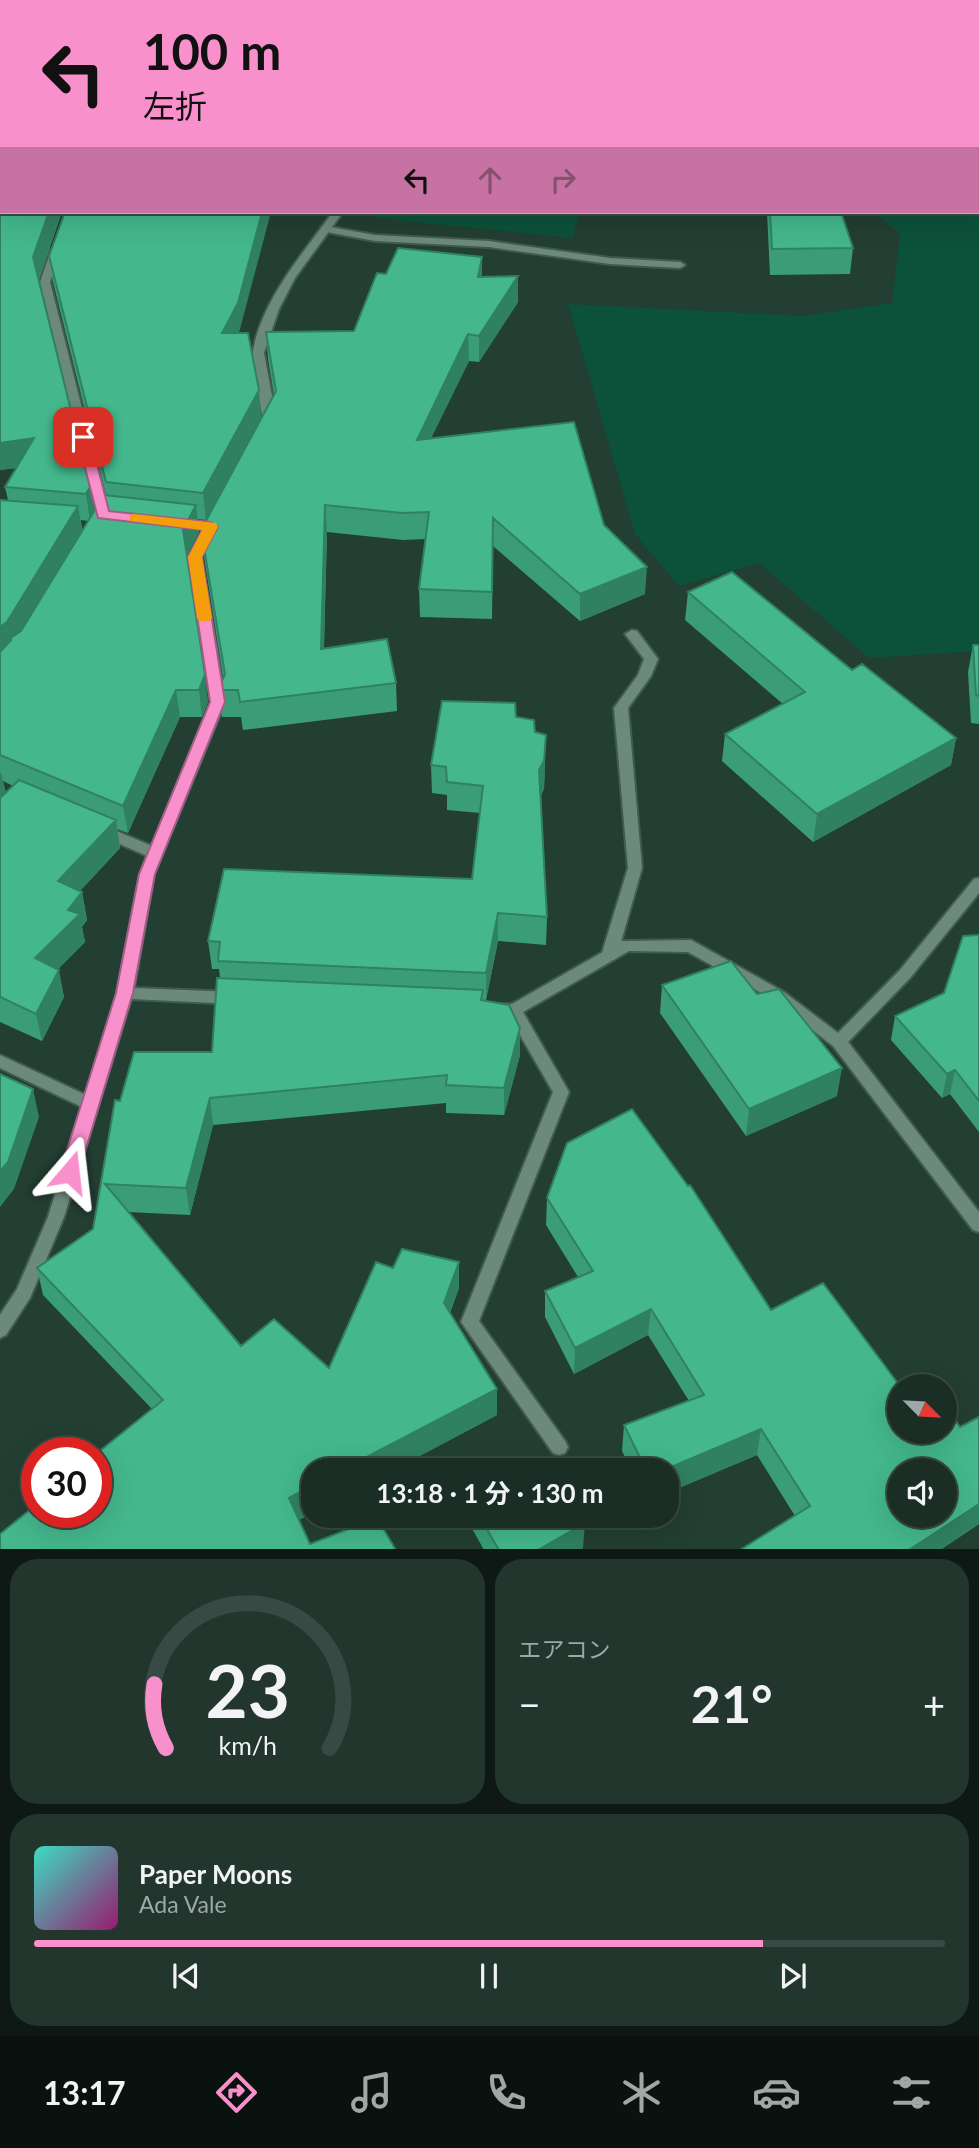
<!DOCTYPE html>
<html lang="ja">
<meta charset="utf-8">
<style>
body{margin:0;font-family:Lato,"Noto Sans JP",sans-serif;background:#23362e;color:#f1f3f6;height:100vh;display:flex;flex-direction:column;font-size:26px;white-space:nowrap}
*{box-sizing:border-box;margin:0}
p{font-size:23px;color:#9fa8a7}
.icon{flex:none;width:38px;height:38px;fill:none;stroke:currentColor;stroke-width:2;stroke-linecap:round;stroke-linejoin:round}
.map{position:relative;height:1549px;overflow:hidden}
.side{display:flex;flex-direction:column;gap:10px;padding:10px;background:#0e1915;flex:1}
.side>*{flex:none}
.top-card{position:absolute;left:0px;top:0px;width:980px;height:214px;box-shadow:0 7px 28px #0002,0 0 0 2px #384a43;background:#f890cc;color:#111;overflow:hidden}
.needle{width:46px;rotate:114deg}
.tools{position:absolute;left:887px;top:1374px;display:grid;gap:14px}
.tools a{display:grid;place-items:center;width:70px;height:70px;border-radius:50%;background:#1a2e26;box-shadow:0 7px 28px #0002,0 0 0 2px #384a43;font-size:35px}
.speed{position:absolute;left:21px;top:1437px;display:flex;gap:14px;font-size:35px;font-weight:700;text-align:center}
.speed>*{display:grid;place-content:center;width:91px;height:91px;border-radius:50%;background:#1a2e26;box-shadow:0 7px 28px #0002,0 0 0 2px #384a43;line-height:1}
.speed .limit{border:10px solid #d22;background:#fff;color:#111}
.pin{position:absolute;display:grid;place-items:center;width:60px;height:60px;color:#fff;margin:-30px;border-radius:14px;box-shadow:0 4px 10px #0006}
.me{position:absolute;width:77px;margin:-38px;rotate:17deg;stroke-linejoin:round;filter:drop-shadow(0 0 5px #0008)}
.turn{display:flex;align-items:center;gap:24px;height:147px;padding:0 28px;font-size:32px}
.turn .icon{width:91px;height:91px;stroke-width:2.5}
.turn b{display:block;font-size:49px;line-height:60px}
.lanes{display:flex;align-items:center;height:66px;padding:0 28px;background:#0003;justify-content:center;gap:35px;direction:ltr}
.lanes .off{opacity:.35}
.big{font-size:52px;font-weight:700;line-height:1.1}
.side .tile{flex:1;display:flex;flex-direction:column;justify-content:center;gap:10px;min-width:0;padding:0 24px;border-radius:28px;background:#23362e}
.side .dial{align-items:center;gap:0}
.dial svg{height:182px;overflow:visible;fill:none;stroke:#384a43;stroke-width:7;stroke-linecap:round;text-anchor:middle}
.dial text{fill:#f1f3f6;stroke:none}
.song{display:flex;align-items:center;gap:21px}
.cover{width:84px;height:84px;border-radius:10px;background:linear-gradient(135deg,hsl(170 70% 55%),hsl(320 70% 35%))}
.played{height:7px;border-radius:4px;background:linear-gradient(90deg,#f890cc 80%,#384a43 80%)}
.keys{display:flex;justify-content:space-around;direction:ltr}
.heat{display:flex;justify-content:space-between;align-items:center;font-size:38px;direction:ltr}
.side .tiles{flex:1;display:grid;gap:10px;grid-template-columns:1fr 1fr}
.tile:last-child{grid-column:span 2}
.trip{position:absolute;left:301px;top:1458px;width:378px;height:70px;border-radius:28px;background:#1a2e26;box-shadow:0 7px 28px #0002,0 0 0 2px #384a43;font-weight:700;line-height:70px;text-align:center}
.menu{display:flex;height:112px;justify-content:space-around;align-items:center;background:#0a120f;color:#9fa8a7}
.menu .icon{width:49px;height:49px}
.menu .active{color:#f890cc}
.menu b{font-size:32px;color:#f1f3f6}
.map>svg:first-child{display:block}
.green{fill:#0c513a}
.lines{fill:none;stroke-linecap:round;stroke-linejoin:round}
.service-casing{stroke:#425a50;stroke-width:4}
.minor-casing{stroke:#425a50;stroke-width:4}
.service{fill:#6c8a7c;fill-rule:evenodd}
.minor{fill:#6c8a7c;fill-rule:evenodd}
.wall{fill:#3a9d78;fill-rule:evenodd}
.shaded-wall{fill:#308062}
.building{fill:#44b78c;stroke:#308062;stroke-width:2;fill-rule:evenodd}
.route{fill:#f890cc;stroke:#a15e85;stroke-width:2}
.slow{fill:#f59e0b}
</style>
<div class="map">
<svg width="979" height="1550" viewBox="0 0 979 1550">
<rect width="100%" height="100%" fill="#233e32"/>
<!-- green -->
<path class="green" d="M979,60V651L869,658L759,563L679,586L635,534L568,304L803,316L892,303L900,235L875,212H978Z
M380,212H579L573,238L376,218Z"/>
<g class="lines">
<!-- service casing -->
<g class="service-casing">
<path id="service" d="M325,226L375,235L489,241L610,258L680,262L685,265L680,268L610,264L489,247L375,241L321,231V227Z
M632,630L637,631L658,659L651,676L628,708L642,868L617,956L614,960H604L601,956L628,868L614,708L638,675L644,659L625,634Z"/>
</g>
<!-- minor casing -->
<g class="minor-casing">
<path id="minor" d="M225,0H236L224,2Z
M0,31H2V37H0Z
M333,212H343L295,278L279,309L264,353L276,417L272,424H264C262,414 251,360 253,351C262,300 303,253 333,212Z
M56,247L61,250L50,282L109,515L103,523L99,524L93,520L97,515L40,282L51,250Z
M211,522L217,526L201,557L225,702L154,874L134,988L235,992L240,994L243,998L240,1002L235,1004L131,999L64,1217L30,1298L6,1335L0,1338V1315L17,1289L48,1217L82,1107L0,1068V1055L86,1095L117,993L140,874L147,856L97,834L95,830L102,825L152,846L211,702L189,557L205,526Z
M979,878V893L910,978L848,1042L979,1212V1232L973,1230L833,1046L774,1000L688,952L629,951L523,1012L569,1092L479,1321L565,1441L568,1447L565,1453L559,1455L553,1453L461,1322L553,1092L509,1016L488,1013L485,1009L488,1005L512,1004L622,941L691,940L784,992L838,1033L900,970L974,879Z"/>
</g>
<!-- service -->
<use href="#service" class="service"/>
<!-- minor -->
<use href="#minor" class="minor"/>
</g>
<!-- wall -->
<path class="wall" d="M285,0H360L361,2H286Z
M0,90L62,212L39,279L90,487L94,512L106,495L53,282L49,256L240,329L238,333L261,417L206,520L197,519L199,532L187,556L208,702L202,717H180L128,833L117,829L120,848L80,891L82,892L87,920L82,927L85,942L58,969L64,997L42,1041L0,1022V500H8L5,487L16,468L0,470ZM81,520L88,521L82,531ZM3,781L13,786L6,793Z
M767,212H841L853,248L850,274L770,275Z
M386,274L482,277L518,276V302L479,362L469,361L431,438L604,525L645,594L580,621L493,546L492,619L420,617L419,589L426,539L403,540L327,532L324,649L396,683L397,711L243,730L241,717H222L218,690L223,677L204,557L201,530L274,395L268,359L266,332L354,331Z
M688,592L852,670L956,738L951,765L813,842L722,761L725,734L783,704L685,620Z
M973,645H979V724L971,723L968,672Z
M516,717L535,732L545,763L544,789L541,795L547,917L546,945L498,941L486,1000L520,1055L504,1115L446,1113V1103L213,1125L190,1215L128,1212L241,1346L329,1368L393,1268L459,1262V1288L450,1313L497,1415L299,1520L310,1544L0,1550L152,1409L43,1295L37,1268L93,1229L120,1101L212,1052L220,978L219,969H212L208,941L472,879L480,813L447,810V795L432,793L431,765Z
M979,935V1132L950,1094L942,1098L891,1040L895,1016L944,993Z
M662,985L837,1096L746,1136L660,1013Z
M547,1198L771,1310L979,1524L940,1550H740L795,1516L757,1455L667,1493V1470H631L622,1451L624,1425L689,1401L648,1335L574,1374L545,1317V1291L578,1277L546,1225Z
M465,1516H580L583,1548L580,1550H484Z"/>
<!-- shaded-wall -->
<path class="shaded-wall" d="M49,212H62L37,283L33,257Z
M262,212H271L240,329L225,360L222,333Z
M482,257V283L478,277Z
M518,276V302L479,362V336Z
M468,334L469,361L417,467V440Z
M259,390L261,417L206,520L203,493Z
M34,438L39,465L0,470V443Z
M90,487L94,514L90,521L86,494Z
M196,505L199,532L186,557L183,530Z
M325,505L327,532L323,677L321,649Z
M78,506L83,533L13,647L0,659V627Z
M647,567L645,594L580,621V594Z
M205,674L208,702L202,717L199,690Z
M176,690L180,717L128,833L123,806Z
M546,735L544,789L539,798V770Z
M956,738L951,765L813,842L817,814Z
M1,772L7,800L0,808V774Z
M116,820L120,848L63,909L58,881Z
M82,892L87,920L82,927L85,942L41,986L35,958L68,910Z
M498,913V941L486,1000V973Z
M59,970L64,997L42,1041L36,1014Z
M520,1028V1055L504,1115V1088Z
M842,1068L837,1096L746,1136L749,1109Z
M955,1070L950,1094L942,1098L947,1074Z
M33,1089L39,1117L14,1189L0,1207V1171Z
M210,1098L213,1125L190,1215L186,1188Z
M459,1262V1288L444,1329V1303Z
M651,1309L648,1335L574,1374L575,1348Z
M497,1389V1415L393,1470H342Z
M761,1429L757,1455L667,1493V1470H664Z
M313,1485V1512L292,1523L289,1498Z
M979,1504V1524L940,1550H909Z
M585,1523L583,1548L580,1550H538Z"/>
<!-- building -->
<path class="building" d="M300,0H360L361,2H302Z
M0,90H2V212H49L33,257L90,487L86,494L5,487L34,438L0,443Z
M65,212H262L238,303L222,333H248L259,390L203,493L106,482L49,256Z
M770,212H841L853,248L772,249Z
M398,248L482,257L478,277L518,276L479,336L468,334L417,440L574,422L604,525L647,567L580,594L493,518L492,592L419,589L429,512L402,513L325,505L321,649L387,639L396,683L240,702L238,690H218L225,674L201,530L276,391L266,332L354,331L377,273L386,274Z
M104,495L196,505L183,530L205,674L199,690H176L123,806L0,755V652L12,639L0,645L21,631Z
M0,500L78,506L7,622L0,627Z
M732,572L852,670L862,664L956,738L817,814L725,734L805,692L688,592Z
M973,645H979V696L976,695Z
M442,701L515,703L516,717L534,720L535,732L546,735L544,761L539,770L547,917L498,913L486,973L218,961L220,942L208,941L224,869L472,879L483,786L447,782L446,767L431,765Z
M19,780L116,820L58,881L82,892L68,910L80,914L35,958L59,970L36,1014L0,997V798Z
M979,935V1101L955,1070L947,1074L895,1016L944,993L963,936Z
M731,961L757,994L779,989L842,1068L749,1109L662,985Z
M217,978L483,990L481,1000L509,1005L520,1028L504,1088L446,1085L447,1075L210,1098L186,1188L105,1184L241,1346L274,1319L329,1368L376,1262L393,1268L402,1249L459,1262L444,1303L497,1389L342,1470H313V1485L289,1498L310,1544L377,1518L396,1550H0V1534L37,1504V1512H96V1454L163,1400L37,1268L93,1229L115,1100L120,1101L134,1052H212Z
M0,1074L33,1089L8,1162L0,1171Z
M632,1109L688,1186L690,1185L771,1310L823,1283L900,1386V1432H945V1405L960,1427L979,1417V1504L909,1550H740L810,1506L761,1429L664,1470H646L624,1425L704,1395L651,1309L575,1348L545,1291L593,1271L547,1198L567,1143ZM900,1470H945V1516H900Z
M540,1457L546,1468L550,1466L552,1470H504Z
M479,1516H580L585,1523L538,1550H499Z"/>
<!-- route -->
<path class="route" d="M83,433L90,437L109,511L211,522L218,527L202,557L225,702L155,874L133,993L79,1172L76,1177L70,1180L63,1177L60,1172L116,993L139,874L210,702L188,557L202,530L98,518L77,437Z"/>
<!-- slow -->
<path class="slow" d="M134,514L216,523L218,527L202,557L212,618L210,621H199L197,618L188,557L202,530L130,521V515Z"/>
</svg>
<div class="tools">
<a><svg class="needle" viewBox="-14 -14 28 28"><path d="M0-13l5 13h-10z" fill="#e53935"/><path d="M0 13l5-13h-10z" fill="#9fa8a7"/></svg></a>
<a><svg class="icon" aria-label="sound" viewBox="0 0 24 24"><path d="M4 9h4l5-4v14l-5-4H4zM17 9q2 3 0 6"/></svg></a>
</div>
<div class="speed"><div class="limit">30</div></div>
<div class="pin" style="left:83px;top:437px;background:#d93025"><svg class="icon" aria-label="arrive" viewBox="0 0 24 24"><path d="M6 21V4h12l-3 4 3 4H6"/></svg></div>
<svg class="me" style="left:70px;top:1172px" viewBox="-20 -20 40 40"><path d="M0-17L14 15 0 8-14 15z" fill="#f890cc" stroke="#fff" stroke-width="4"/></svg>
<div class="trip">13:18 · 1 分 · 130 m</div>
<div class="top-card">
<div class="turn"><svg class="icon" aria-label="left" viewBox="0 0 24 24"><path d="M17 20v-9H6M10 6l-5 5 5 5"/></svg><div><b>100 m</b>左折</div></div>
<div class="lanes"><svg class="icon" aria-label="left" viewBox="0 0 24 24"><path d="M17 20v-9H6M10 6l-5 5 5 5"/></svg><svg class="icon off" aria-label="ahead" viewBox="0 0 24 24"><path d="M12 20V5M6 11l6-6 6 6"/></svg><svg class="icon off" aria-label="right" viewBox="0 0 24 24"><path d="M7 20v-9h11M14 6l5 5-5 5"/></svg></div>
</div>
</div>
<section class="side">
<div class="tiles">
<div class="tile dial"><svg viewBox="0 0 100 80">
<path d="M14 69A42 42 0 1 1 86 69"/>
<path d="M14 69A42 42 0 0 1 9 41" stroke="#f890cc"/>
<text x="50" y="56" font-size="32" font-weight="700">23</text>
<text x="50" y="72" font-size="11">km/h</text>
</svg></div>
<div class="tile"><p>エアコン</p>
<div class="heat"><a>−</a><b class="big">21°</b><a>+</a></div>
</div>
<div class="tile">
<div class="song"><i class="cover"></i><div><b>Paper Moons</b><p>Ada Vale</p></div></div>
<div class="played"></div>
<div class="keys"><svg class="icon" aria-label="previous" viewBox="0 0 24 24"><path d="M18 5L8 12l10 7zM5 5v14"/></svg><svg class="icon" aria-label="pause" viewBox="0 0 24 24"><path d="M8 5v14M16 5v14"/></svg><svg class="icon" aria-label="next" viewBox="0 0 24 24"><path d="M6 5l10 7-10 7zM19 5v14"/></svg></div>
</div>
</div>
</section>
<nav class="menu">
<b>13:17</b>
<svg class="icon active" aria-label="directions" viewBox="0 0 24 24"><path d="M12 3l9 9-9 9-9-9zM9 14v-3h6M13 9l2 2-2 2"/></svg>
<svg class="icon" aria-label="music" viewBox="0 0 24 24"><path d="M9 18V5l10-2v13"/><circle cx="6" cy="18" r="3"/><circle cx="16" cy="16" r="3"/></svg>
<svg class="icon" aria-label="phone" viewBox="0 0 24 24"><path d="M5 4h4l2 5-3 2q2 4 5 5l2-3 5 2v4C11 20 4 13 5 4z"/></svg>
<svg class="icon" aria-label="climate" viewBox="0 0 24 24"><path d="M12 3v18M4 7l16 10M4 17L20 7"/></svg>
<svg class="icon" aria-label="car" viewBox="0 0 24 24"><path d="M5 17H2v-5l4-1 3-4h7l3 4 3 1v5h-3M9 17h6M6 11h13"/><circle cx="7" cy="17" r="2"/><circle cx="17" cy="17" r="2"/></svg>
<svg class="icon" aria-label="filters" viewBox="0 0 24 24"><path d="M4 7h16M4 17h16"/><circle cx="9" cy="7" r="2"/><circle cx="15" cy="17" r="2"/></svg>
</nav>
